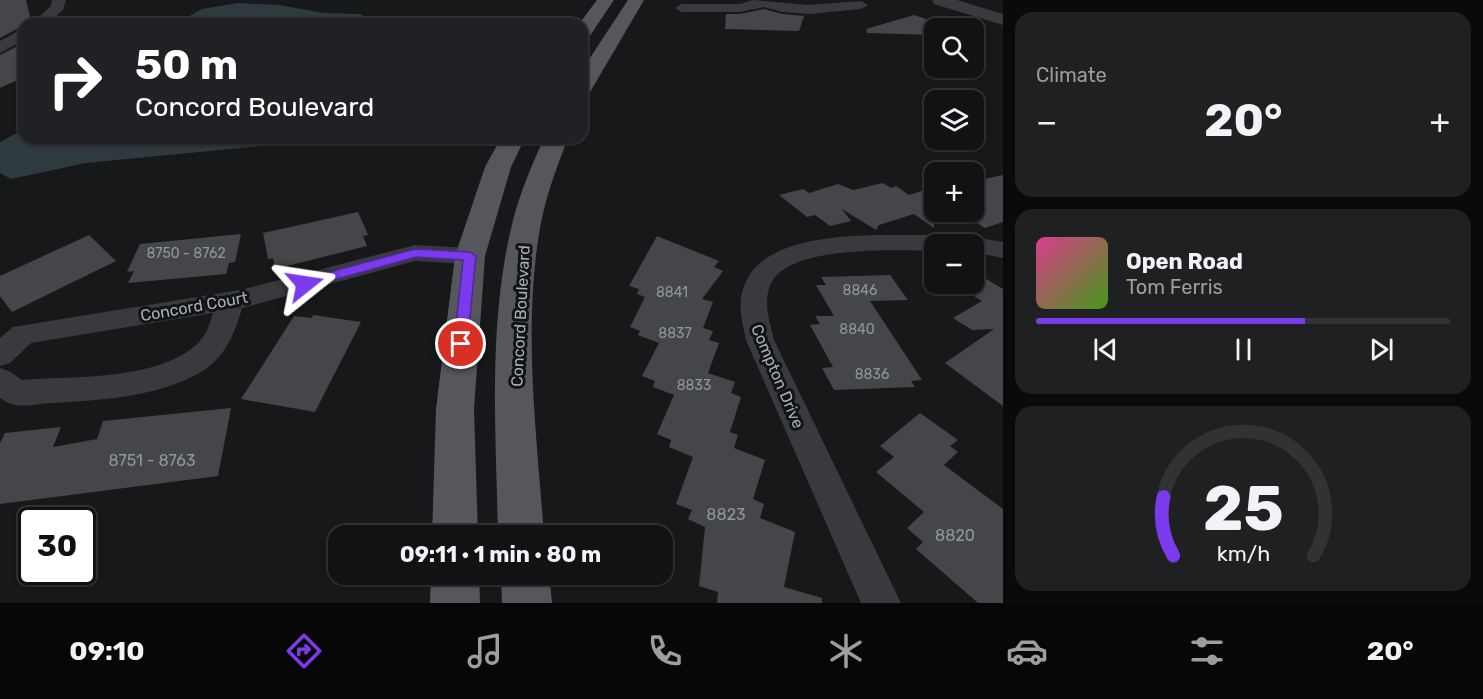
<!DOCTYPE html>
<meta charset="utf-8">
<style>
body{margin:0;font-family:Rubik,sans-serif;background:#1e2021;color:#f1f3f6;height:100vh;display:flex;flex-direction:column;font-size:22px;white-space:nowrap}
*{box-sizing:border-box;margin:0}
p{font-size:20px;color:#9c9ea0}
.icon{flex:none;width:33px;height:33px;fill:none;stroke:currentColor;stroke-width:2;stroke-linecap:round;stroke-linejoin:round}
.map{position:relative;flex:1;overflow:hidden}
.sheet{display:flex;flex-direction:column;gap:12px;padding:12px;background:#090a0a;width:480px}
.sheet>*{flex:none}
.hud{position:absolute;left:18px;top:18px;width:570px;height:126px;border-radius:18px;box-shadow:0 2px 4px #0004,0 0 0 2px #303233;background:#202124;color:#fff;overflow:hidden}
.tools{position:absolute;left:924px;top:18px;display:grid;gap:12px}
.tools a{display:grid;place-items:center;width:60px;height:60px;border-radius:12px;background:#111213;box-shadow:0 2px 4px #0004,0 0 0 2px #303233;font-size:30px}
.speed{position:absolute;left:18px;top:507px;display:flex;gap:12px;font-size:30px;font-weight:700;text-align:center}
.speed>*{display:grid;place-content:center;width:78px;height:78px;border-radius:50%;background:#111213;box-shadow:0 2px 4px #0004,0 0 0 2px #303233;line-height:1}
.speed .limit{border:3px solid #111;border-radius:9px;background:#fff;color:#111}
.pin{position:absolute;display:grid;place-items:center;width:51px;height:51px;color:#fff;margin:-26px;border:3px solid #fff;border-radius:50%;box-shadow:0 2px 6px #0007}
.me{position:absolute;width:66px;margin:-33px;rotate:75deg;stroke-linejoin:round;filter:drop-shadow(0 0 4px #0008)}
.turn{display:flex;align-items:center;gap:21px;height:126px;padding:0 18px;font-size:27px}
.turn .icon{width:78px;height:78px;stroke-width:2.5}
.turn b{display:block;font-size:42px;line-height:51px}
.big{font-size:45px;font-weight:700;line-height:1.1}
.sheet .widget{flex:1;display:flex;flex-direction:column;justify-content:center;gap:9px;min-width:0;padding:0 21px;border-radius:18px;background:#1e2021}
.sheet .dial{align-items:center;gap:0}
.dial svg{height:156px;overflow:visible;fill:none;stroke:#303233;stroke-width:7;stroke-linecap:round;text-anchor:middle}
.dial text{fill:#f1f3f6;stroke:none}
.song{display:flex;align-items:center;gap:18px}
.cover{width:72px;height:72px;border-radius:9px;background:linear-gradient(135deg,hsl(330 70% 55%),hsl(100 70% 35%))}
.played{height:6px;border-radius:3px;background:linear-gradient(90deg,#7c3aed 65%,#303233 65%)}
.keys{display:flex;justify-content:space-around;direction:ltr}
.heat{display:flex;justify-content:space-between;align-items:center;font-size:33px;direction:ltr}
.trip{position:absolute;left:328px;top:525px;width:345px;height:60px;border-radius:18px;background:#111213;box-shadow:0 2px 4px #0004,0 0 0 2px #303233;font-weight:700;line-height:60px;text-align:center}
.tabs{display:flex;height:96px;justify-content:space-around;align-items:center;background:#070708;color:#9c9ea0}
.tabs .icon{width:42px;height:42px}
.tabs .current{color:#7c3aed}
.tabs b{font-size:27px;color:#f1f3f6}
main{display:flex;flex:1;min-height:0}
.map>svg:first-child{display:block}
.water{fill:#2f3a3f}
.building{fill:#444649}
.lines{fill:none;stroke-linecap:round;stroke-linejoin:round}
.minor{fill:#383a3e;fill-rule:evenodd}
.tertiary{fill:#383a3e;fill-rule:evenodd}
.primary{fill:#55575d;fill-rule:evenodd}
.route{fill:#7c3aed;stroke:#51269a;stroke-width:1.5}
.labels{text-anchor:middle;stroke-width:6;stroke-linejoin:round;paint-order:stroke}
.number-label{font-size:14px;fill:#90969d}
.street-label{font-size:16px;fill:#aab0b9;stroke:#121314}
.near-number-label{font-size:16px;fill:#90969d}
</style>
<main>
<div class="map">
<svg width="1003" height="603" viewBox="0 0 1003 603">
<rect width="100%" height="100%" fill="#171819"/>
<!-- water -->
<path class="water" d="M238,3L279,5L324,13L359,14L383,24H189L184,19L202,9Z
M24,129V138H343L86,163L11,179L0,173V142Z"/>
<!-- building -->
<path class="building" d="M0,0H26L31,21L0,38Z
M764,9L782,14L804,16L799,31L725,29L726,14H740Z
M914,15L952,28H934V35L867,33L866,29Z
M24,43V77L0,88V55Z
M1003,175V222L985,228L974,221V181Z
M883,183L891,188L896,186L909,195L934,187V228L914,214L879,225L876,230L842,209L851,221L830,226L815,215L807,217L779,195L803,189L809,193L838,184L853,190Z
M358,212L368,235L363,236L367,246L275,269L273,258L268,259L263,233Z
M241,234L235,262L229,263L226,274L128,283L134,271L127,272L140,244Z
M89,235L116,261L12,312L0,296V276Z
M657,236L719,261L714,267L723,271L702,299L713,302L703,328L713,331L709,340L719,343L708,373L735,382L731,393L741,397L730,432L738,435L734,448L765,460L753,499L764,504L760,518L795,532L784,587L822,598V603H717L718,592L699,586L705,527L688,519L692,510L676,504L693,457L669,447L671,440L657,434L674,395L653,387L655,381L642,376L659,343L638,335L640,331L630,327L645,297L637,294L639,289L629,286Z
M890,275L908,300L870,301L922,380L911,381L915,387L834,390L822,368L833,367L810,325L820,324L815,316H834L816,285H826L821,277Z
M983,277L1003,289V406L945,363L994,329L972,330L953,318L982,301L974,296V284Z
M313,315L361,322L315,412L241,399L294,316L312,318Z
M231,408L218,476L0,504V443L5,433L61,427L53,447L97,439L103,421Z
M920,413L958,440L950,446L958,452L944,465L1003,509V603H978L916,549L923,542L907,528L924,512L876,472L894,457L880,446Z"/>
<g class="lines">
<!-- minor -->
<path class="minor" d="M52,0H66L63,10L47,24H31L51,6Z
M753,0L809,5L861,1L868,5L861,9L809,14L782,12L764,7L740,12H682L675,8L682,4H740Z
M24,28V40L0,53V41Z
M929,235L973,237L1003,242V258L974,252V244H934V251C898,250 785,244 770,286C763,303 770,323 774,340L901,603H861L746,340C742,322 737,304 744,286C765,227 879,236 929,235Z
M415,245L470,248L479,250L482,256L479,262L470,264L415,261L242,308C235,333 225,358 201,372C158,397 102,400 53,403C42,403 28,407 16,405C10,405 5,401 0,398V368L11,372L22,380C73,376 161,381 199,342C207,334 210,323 213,313L31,343L10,363L0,366V338L13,327L240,290Z"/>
<!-- tertiary -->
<path class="tertiary" d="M932,0H957L1003,14V25L934,4Z"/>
<!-- primary -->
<path class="primary" d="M597,0H614L589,37L582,39V24H579Z
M628,0H644L593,87L590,92L582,93V70Z
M501,138H525L511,167L485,256L474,409L478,536H432L436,409L455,256L485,167Z
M544,138H568C556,169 544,201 539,234C523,333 537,437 544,536H498C496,436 488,331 510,233C517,200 530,169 544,138Z
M431,574H479L480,603H430Z
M501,574H549L552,603H502Z"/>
</g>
<!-- route -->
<path class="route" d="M415,249L470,252L476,256L467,347H456L454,344L463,260L416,257L305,288L298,284L300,280Z"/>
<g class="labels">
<!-- number labels -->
<g class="number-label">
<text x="186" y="258">8750 - 8762</text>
<text x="860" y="295">8846</text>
<text x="672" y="297">8841</text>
<text x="857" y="334">8840</text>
<text x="675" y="338">8837</text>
<text x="872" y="379">8836</text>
<text x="694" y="390">8833</text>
</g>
<!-- street labels -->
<g class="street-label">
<text transform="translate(194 306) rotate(-10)" y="6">Concord Court</text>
<text transform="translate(520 316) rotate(-87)" y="6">Concord Boulevard</text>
<text transform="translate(778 376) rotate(67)" y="6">Compton Drive</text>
</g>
<!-- near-number labels -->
<g class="near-number-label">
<text x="152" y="466">8751 - 8763</text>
<text x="726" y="520">8823</text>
<text x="955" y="541">8820</text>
</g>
</g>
</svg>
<div class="tools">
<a><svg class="icon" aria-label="search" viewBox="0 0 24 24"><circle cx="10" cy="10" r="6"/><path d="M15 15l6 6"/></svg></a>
<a><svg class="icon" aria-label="layers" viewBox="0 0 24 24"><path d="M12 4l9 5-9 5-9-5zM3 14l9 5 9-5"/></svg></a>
<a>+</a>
<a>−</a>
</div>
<div class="speed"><div class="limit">30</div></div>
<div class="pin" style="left:461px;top:344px;background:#d93025"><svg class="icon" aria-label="arrive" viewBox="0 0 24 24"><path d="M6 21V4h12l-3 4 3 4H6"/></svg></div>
<svg class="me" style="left:305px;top:284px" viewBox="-20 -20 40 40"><path d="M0-17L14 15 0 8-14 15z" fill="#7c3aed" stroke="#fff" stroke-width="4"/></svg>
<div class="trip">09:11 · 1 min · 80 m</div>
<div class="hud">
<div class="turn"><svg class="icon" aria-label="right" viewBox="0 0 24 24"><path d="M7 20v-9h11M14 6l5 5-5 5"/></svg><div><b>50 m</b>Concord Boulevard</div></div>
</div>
</div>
<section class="sheet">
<div class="widget"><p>Climate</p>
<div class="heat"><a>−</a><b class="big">20°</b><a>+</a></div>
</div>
<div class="widget">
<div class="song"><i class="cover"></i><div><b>Open Road</b><p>Tom Ferris</p></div></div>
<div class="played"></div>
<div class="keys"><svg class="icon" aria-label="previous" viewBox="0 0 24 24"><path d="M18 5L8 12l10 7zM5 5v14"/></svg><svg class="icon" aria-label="pause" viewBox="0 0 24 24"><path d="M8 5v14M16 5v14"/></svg><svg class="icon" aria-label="next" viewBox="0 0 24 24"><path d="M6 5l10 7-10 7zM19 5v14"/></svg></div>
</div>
<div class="widget dial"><svg viewBox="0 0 100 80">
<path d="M14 69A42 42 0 1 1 86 69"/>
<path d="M14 69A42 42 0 0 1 9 39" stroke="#7c3aed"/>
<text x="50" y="56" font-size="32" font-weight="700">25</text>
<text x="50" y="72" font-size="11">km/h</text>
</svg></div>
</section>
</main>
<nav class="tabs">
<b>09:10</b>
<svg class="icon current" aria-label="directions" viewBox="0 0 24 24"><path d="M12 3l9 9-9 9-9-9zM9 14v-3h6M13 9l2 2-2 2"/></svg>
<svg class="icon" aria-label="music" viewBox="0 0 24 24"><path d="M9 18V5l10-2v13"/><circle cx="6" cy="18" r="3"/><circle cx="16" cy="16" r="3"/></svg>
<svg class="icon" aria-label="phone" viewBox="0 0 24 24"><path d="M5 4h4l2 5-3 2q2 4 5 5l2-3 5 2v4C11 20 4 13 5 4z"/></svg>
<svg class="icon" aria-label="climate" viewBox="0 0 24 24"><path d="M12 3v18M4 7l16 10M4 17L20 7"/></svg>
<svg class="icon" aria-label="car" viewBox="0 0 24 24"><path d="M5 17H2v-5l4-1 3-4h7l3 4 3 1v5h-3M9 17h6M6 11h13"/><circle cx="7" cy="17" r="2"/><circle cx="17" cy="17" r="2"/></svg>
<svg class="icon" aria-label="filters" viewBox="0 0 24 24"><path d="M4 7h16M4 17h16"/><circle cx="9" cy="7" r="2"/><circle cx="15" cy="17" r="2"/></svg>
<b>20°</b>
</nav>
